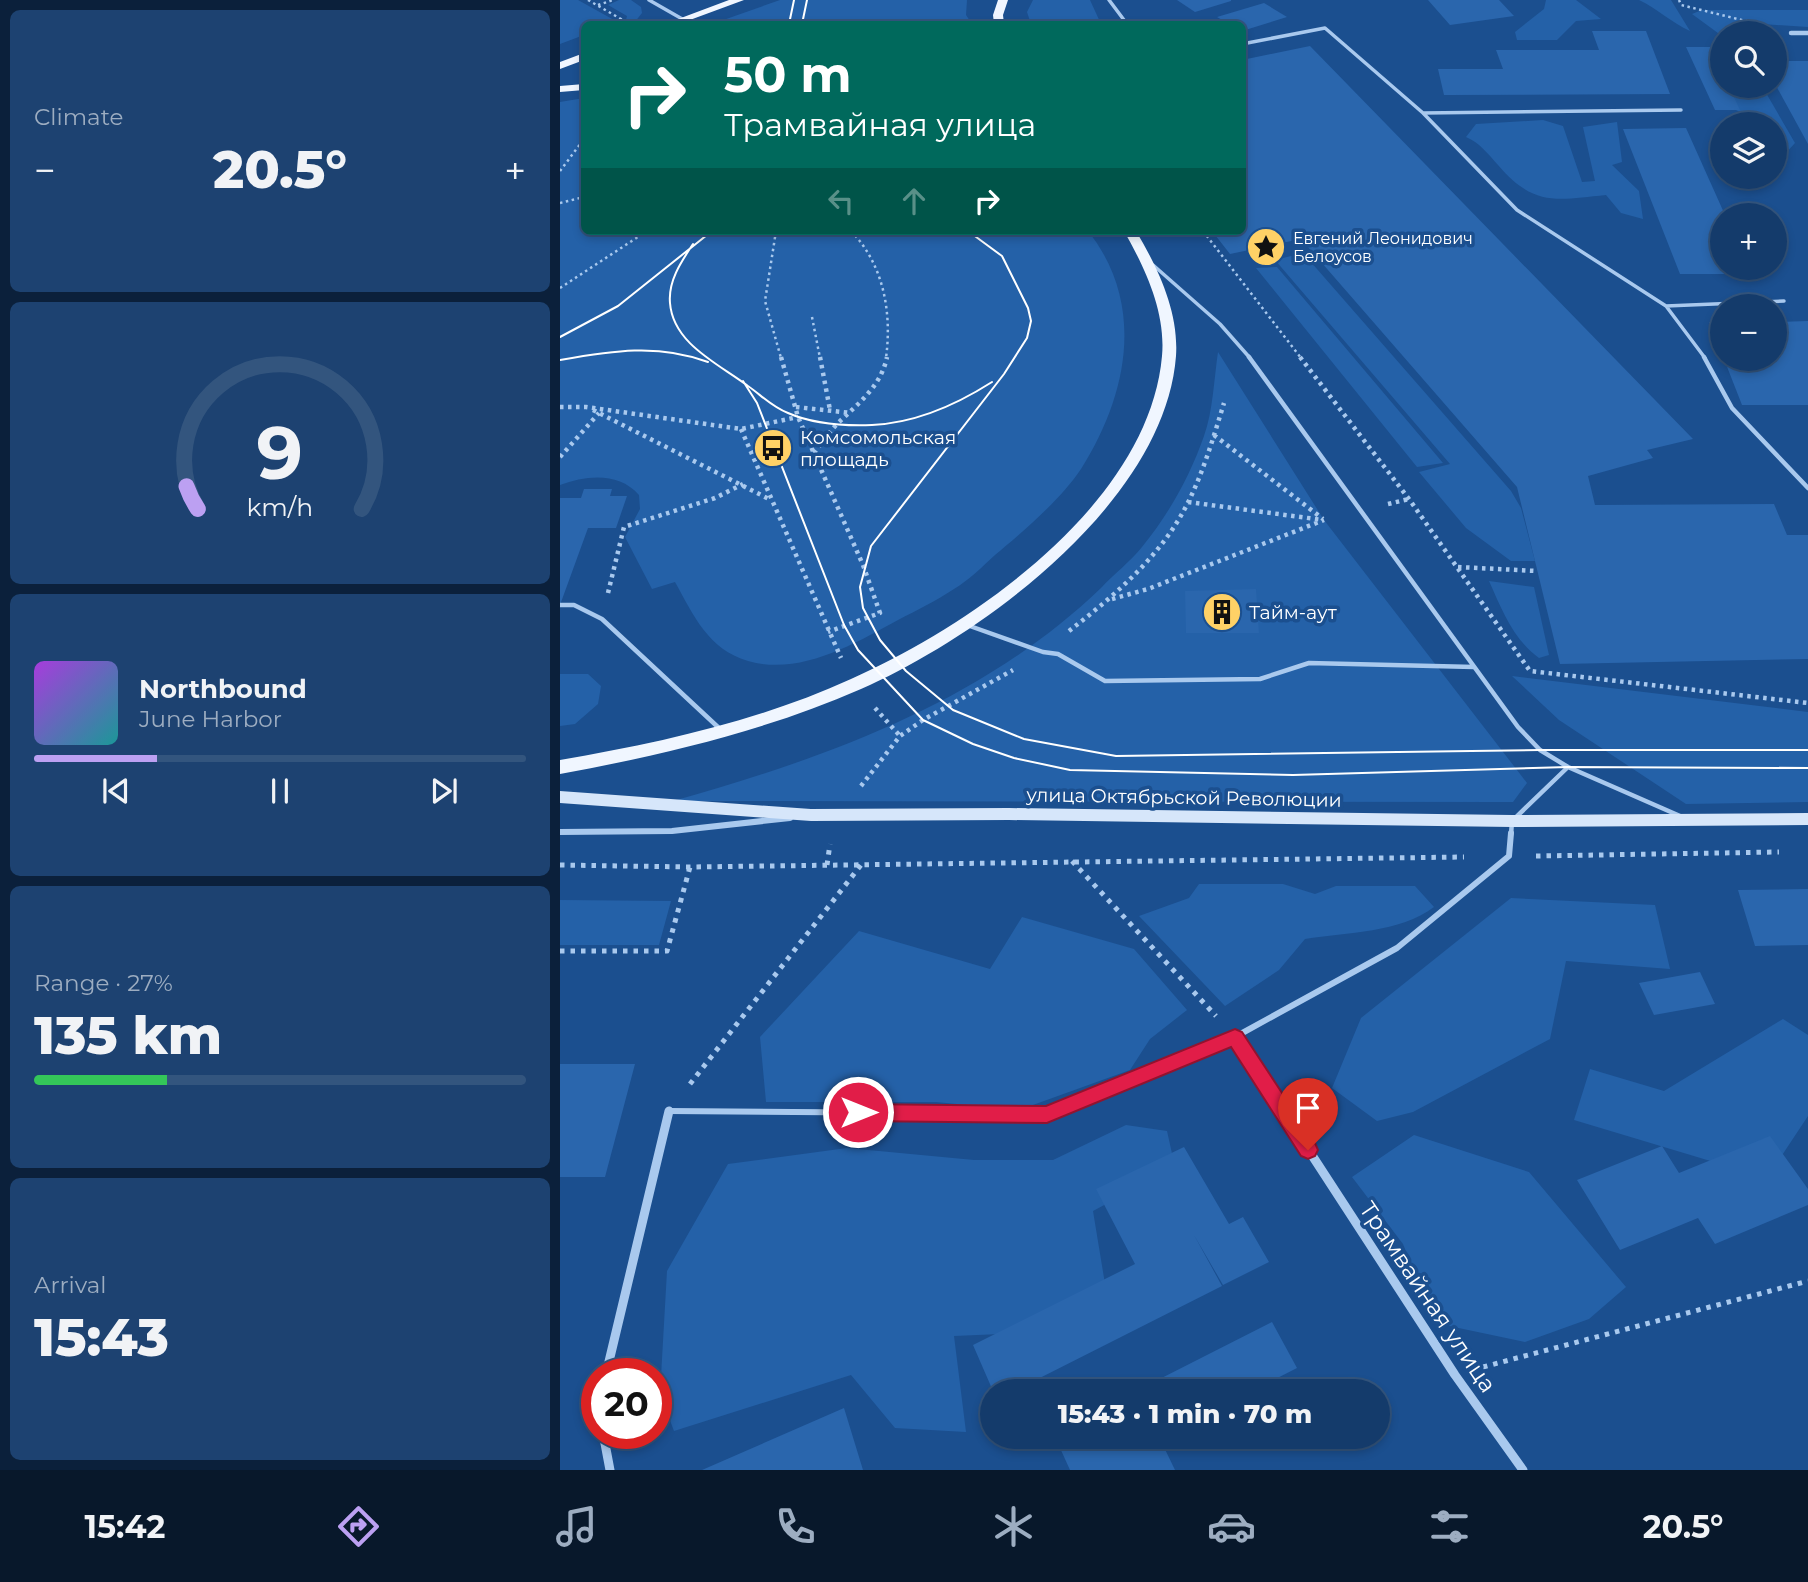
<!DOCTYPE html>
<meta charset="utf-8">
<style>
body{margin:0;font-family:Montserrat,sans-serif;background:#1d4271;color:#f1f3f6;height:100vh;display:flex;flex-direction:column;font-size:26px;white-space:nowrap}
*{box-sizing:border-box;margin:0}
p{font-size:23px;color:#9dadc1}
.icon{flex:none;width:38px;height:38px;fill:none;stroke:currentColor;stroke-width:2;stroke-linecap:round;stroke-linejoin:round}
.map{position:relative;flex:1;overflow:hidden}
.panel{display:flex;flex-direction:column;gap:10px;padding:10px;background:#0b203b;width:560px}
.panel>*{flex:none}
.hud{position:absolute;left:21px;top:21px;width:665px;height:214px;border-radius:10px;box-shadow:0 4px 10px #0003,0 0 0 2px #33557e;background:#00695c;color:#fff;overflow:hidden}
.fabs{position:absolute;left:1150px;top:21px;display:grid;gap:14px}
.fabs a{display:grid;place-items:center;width:77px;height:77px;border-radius:50%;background:#143b6b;box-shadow:0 4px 10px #0003,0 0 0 2px #33557e;font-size:35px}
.speed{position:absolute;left:21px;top:1358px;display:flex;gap:14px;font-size:35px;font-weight:700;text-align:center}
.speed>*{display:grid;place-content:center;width:91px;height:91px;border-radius:50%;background:#143b6b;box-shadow:0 4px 10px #0003,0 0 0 2px #33557e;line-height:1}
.speed .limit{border:10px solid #d22;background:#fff;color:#111}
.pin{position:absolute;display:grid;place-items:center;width:60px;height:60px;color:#fff;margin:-72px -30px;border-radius:50% 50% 50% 0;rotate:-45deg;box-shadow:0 0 7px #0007}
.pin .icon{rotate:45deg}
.me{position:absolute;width:77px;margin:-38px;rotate:90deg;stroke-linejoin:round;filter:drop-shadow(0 0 5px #0008)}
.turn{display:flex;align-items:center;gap:24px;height:147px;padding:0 28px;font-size:32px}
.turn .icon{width:91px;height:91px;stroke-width:2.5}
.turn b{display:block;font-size:49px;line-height:60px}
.lanes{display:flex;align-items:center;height:66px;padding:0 28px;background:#0003;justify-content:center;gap:35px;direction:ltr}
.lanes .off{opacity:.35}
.big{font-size:52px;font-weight:800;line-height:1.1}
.panel .card{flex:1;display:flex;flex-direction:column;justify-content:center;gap:10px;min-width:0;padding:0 24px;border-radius:10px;background:#1d4271}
.panel .dial{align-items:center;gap:0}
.dial svg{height:182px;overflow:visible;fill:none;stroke:#33557e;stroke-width:7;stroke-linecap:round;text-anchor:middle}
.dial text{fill:#f1f3f6;stroke:none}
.song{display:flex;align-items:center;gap:21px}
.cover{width:84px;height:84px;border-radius:10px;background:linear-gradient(135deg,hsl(280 70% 55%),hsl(180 70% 35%))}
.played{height:7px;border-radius:4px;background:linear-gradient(90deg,#bca0f2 25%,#33557e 25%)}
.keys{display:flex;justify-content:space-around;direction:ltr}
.heat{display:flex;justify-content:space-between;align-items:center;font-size:38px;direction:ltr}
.charge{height:10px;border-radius:5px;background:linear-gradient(90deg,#34c759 27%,#33557e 0)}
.trip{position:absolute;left:420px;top:1379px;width:410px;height:70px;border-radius:35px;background:#143b6b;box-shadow:0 4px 10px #0003,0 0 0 2px #33557e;font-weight:800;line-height:70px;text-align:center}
.tab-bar{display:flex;height:112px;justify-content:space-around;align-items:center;background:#08182b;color:#9dadc1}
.tab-bar .icon{width:49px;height:49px}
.tab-bar .active{color:#bca0f2}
.tab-bar b{font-size:32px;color:#f1f3f6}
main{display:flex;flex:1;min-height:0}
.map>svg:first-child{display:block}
.green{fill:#2461a8}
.building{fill:#2a66ad}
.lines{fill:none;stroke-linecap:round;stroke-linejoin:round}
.path-far2{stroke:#a9c9ee;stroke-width:2.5;stroke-dasharray:2.5 3.5;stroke-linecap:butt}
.path-far1{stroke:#a9c9ee;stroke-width:4.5;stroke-dasharray:3.5 4.5;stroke-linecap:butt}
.path{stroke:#a9c9ee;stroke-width:5;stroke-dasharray:4.5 6;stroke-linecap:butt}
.lane-far2{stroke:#a9c9ee;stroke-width:3.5}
.lane-far1{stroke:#a9c9ee;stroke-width:4.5}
.lane{stroke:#a9c9ee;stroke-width:6}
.street-far2{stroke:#a9c9ee;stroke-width:4.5}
.street-far1{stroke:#a9c9ee;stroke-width:6}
.street{stroke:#a9c9ee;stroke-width:9}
.secondary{fill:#d6e6fa;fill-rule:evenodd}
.primary{fill:#f0f6ff;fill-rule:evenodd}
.tram{stroke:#fff;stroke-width:2}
.route{fill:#e11d48;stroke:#92132f;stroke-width:2}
.labels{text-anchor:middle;stroke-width:7;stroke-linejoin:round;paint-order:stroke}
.far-poi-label{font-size:16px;fill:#fff;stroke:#1b4f8f;text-anchor:start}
.poi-label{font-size:19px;fill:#fff;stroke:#1b4f8f;text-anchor:start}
.street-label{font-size:19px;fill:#fff;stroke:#1b4f8f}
.near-street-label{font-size:23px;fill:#fff;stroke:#1b4f8f}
</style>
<main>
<section class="panel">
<div class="card"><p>Climate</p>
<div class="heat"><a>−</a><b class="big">20.5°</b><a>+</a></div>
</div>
<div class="card dial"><svg viewBox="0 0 100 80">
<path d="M14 69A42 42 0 1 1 86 69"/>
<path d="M14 69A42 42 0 0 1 9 59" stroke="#bca0f2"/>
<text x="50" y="56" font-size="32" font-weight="700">9</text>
<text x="50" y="72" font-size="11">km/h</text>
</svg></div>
<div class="card">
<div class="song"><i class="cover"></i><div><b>Northbound</b><p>June Harbor</p></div></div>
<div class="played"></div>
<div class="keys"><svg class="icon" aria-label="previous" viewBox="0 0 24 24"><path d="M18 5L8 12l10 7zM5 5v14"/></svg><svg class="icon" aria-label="pause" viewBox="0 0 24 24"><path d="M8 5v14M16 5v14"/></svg><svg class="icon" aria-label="next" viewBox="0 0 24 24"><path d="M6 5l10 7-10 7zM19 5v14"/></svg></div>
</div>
<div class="card"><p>Range · 27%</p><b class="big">135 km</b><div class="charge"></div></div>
<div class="card"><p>Arrival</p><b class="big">15:43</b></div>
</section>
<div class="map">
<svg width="1248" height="1470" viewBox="0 0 1248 1470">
<rect width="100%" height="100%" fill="#1b4f8f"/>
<!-- green -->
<path class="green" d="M0,0H18L54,20L49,24H24V35L0,44Z
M59,0H71L81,7L82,13L74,23L65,24L67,16L48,5Z
M220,0H407L406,15L412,24H152Z
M473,0H530L541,24H471L467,12Z
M986,0H1016L1041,19L1016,21L997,40H957L955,32L984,9Z
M1079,0H1111L1130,31C1112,23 1098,9 1079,0Z
M1142,10H1248V27L1202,24L1209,33H1162V36L1132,14Z
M1164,86H1202L1235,143L1224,155L1215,152L1214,124H1204L1174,109Z
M24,98V231H528C586,304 568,395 521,469C501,499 463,532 435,555C422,567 409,580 394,589C376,601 357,610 338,620C294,644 240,676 188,661C148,649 134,616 115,582L92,589L65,537L80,509L79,495C59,472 27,475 0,485V102Z
M983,120L1003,126L1022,182L1035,181L1023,127L1057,122L1062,162L1052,165L1079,191L1083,219L1061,213L1046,195C996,200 974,207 938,165C928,154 920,143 906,137L916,124Z
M743,253L951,491L961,508L975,561H951L906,528L859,472L890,464L715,260Z
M717,267L883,463L857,467L696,268Z
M658,352L764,520L967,783L953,802L113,801C269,757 422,702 541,588C554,574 570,562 582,547C609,514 630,476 644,436C653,411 654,379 658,352Z
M929,581L974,587L989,655L979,658C953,639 942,610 929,581Z
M28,674L41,686L38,704L15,724L0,726V674Z
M952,676L1248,712V802L1126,804L999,720Z
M639,884H723L755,894L776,886H855L874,907C840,933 787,932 745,939L719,970L665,1006L579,916L629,898Z
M951,898L1095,905L1110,969L1006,961L990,1039L853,1112L817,1121L772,1088L801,1018Z
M0,900L111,901L99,945H0Z
M462,917L574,949L627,1010L590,1039L570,1070L459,1110L376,1102H206L200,1037L299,931L430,969Z
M1223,1019L1248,1035V1116L1207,1178L1014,1120L1030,1069L1104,1091Z
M566,1125L607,1131L615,1167L533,1211L546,1290L488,1332L394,1336L406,1432L335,1428L291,1375L114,1431L100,1394L107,1271L168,1164L287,1148L414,1160H493Z
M854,1135L969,1172L1066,1287L1029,1319L965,1342L875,1323L843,1244L792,1177Z"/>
<!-- building -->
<path class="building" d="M617,0H671V1L635,12Z
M868,0H939L954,16L890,25Z
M704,3L727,17L682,31V24H669L657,17Z
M1032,31H1086L1110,94L884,95L878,69H943L936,50H1039Z
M750,46L1133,439L1087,450L1093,458L1028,476L1035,505L1214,504L1227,535H1248V659L1000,664L957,487L741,239L670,254L652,231H682V176L687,175L682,170V60Z
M1126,47H1150L1162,72V86H1169L1180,110H1155Z
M1214,61H1248V144L1214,82Z
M1126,128L1165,215H1162V268H1188L1191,274H1120L1063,129Z
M1248,321V405H1182L1164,359H1214V322Z
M1149,322H1162V354Z
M24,489H52L50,496H67L56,528H28L0,605V498H21Z
M696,589L699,633H626L625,591Z
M1248,889V945L1195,946L1178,890Z
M1140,972L1155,1004L1094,1015L1079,983Z
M0,1064H75L45,1177H0Z
M1210,1136L1248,1189V1205L1155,1244L1138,1218L1060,1250L1017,1180L1102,1146L1119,1173Z
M624,1147L669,1224L683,1217L709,1262L663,1285L634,1235L662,1286L454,1391H433L413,1345L575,1264L536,1189Z
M712,1322L737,1368L692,1391H576Z
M527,1378L533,1391H501Z
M284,1408L303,1470H142Z
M495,1437H605L600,1439L615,1470H510Z"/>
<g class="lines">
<!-- path-far2 -->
<path class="path-far2" d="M28,0L61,19L56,24
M1119,0L1121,5L1206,26
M38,5L53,0
M0,171L24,139
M0,203L24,197
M216,231L205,301L221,358
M291,231C324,265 332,313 326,358
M643,231L741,358
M0,288L87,231
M252,317L260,358"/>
<!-- path-far1 -->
<path class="path-far1" d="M221,357L238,417L303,565L320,613L268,632
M260,357L270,410
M740,357L849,499L970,671L1248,703
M0,407H26L181,429L238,417
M236,407L291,413
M33,410L209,499
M181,429L281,658
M654,435L763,519
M254,453C262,443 269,432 278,423C299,403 321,386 327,357
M0,457L39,413
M628,502L763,520
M828,504L849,499
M898,567L977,571
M48,593L64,527L155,498L183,484
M552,599L588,589L764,520
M509,631C550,599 592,564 619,519C640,484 652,442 664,403
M315,708L340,736
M301,786L340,736L363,720L453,670"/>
<!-- path -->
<path class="path" d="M976,856L1219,852
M512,861L656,1016
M0,865L130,867L904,857
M267,865L270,844
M0,951H107L130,867
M130,1084L301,865
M923,1367L1248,1281"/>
<!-- lane-far2 -->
<path class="lane-far2" d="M89,0L124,20
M549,0L567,24
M682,44L765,28L863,113L1121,110
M863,113L957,210L1106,306L1145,358
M593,265L660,324L690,358
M1106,306L1224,301"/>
<!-- lane-far1 -->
<path class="lane-far1" d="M689,357L958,727L980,750L1008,767L1120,816
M1144,357L1172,408L1248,488
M0,605H14L42,619L160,729
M407,625L483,652L498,654L545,681L700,679L749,663L914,667
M951,835L952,821L1008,767"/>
<!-- lane -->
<path class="lane" d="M109,1111L487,1114L675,1037L837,948L949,856L951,833"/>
<!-- street-far2 -->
<path class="street-far2" d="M1231,33H1248"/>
<!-- street-far1 -->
<path class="street-far1" d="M0,832L112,831L230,818"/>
<!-- street -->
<path class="street" d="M675,1037L895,1375L963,1470
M46,1374L109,1111
M43,1433L50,1470"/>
<!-- secondary -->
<path class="secondary" d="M0,791L251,809L449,808L952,815L1248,813V825L952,827L449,820L251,821L0,803Z"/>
<!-- primary -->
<path class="primary" d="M169,0H184L119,24H105Z
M438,0H448L443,15L444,24H434L433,15Z
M24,53V60L0,69V62Z
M24,84V90L0,92V86Z
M564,231H576C598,268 619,312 616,356C605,501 423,635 301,689C205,731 103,755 0,774V760C99,743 199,721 291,679C414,624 589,503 602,356C606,312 585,268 564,231Z"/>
<!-- tram -->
<path class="tram" d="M229,24L234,0
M242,24L247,0
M408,231L442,256L468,308L471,321L467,338L444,374L311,546L300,587L303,608L320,640L346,671L393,710L464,739L556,756L980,750H1248
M133,244C121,262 108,281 110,303C113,344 159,364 188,386C201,395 212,407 228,413C253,424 285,426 312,425C356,423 396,405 432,382
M0,337L58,306L152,231
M0,360C51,351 98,343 148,362
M183,381L197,403L284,625L298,650L363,720L413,744L454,758L510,770L733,775L1008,767L1248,768"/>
</g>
<!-- route -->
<path class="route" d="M675,1029L682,1032L755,1143L758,1150L755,1156L748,1159L741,1156L671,1047L487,1123L298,1121L291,1119L288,1112L291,1106L298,1104L486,1106Z"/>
<!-- icons -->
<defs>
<g id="sight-disc" transform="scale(2.0125)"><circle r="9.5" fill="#ffd166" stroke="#1b4f8f"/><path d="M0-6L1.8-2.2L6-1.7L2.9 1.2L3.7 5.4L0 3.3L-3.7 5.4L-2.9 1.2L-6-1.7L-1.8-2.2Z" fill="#111"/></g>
<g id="bus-disc" transform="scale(2.0125)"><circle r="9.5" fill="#ffd166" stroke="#1b4f8f"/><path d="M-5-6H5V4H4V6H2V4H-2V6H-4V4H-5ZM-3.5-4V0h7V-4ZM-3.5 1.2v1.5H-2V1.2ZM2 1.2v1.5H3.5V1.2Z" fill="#111"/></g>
<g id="building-disc" transform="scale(2.0125)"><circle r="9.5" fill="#ffd166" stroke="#1b4f8f"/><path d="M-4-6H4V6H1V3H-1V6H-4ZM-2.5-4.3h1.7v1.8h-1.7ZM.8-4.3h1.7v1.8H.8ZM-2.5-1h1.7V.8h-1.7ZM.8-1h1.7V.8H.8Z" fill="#111"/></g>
</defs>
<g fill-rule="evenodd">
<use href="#sight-disc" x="706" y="247"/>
<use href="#bus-disc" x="213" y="448"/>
<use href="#building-disc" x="662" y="612"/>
</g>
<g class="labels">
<!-- far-poi labels -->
<g class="far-poi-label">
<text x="733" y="244">Евгений Леонидович<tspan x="733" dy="18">Белоусов</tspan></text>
</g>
<!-- poi labels -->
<g class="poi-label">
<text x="240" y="444">Комсомольская<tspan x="240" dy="22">площадь</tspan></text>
<text x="689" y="619">Тайм-аут</text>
</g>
<!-- street labels -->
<g class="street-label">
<text transform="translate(624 797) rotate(1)" y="7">улица Октябрьской Революции</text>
</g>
<!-- near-street labels -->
<g class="near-street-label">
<text transform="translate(868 1297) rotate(56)" y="8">Трамвайная улица</text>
</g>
</g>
</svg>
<div class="fabs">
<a><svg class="icon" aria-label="search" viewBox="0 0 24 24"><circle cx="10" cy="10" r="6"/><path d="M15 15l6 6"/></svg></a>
<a><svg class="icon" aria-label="layers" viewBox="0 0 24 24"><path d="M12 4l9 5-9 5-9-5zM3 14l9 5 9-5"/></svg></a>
<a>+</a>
<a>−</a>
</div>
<div class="speed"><div class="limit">20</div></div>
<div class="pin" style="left:748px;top:1150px;background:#d93025"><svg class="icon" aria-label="arrive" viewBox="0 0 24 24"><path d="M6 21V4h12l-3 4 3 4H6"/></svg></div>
<svg class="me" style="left:298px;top:1112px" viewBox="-20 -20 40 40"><circle r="17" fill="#e11d48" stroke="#fff" stroke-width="3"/><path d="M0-11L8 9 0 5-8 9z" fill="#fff"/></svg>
<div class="trip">15:43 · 1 min · 70 m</div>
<div class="hud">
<div class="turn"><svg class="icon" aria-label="right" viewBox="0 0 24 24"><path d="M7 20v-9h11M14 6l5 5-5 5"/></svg><div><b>50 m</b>Трамвайная улица</div></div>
<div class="lanes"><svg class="icon off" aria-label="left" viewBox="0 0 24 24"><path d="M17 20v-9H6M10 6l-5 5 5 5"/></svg><svg class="icon off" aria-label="ahead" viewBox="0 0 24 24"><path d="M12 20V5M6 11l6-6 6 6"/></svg><svg class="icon" aria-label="right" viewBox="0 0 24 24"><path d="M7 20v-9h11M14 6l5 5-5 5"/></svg></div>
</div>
</div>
</main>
<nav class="tab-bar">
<b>15:42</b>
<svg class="icon active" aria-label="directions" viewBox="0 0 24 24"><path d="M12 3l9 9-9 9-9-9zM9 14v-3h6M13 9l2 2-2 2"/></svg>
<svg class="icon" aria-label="music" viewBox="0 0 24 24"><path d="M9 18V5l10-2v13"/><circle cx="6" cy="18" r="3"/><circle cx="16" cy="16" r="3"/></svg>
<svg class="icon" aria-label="phone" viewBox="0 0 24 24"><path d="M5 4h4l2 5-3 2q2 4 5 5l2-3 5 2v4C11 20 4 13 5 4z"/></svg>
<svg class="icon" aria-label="climate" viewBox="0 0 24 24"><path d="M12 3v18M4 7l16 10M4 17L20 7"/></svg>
<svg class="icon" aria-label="car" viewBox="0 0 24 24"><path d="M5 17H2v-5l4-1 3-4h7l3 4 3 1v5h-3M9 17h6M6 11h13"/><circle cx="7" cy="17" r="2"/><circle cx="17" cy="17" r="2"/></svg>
<svg class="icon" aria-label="filters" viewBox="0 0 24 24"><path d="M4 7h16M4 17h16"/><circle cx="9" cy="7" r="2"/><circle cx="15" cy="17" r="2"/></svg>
<b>20.5°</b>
</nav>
